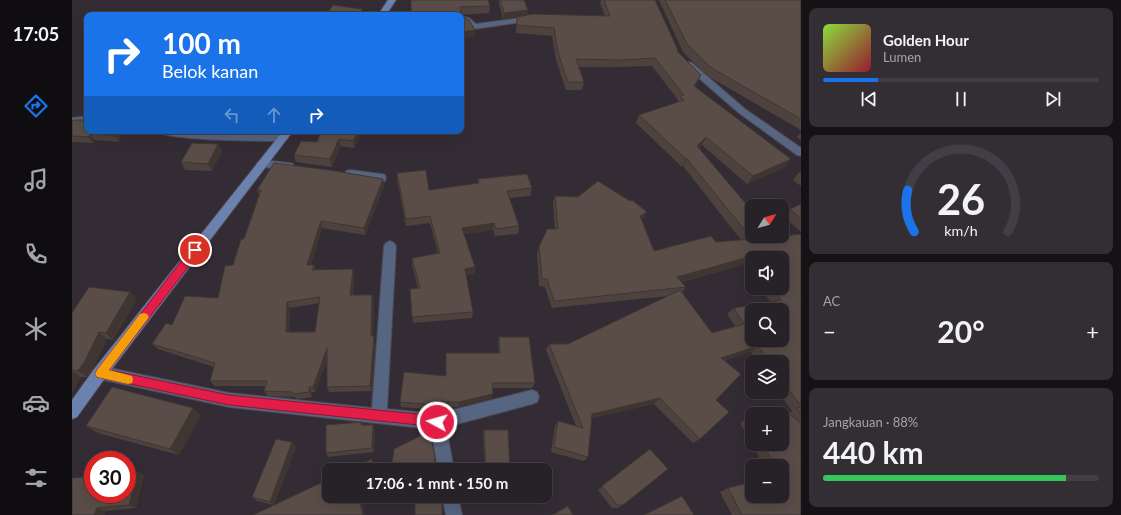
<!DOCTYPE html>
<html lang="id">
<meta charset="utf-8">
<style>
body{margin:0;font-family:Lato,sans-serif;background:#332e34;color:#f1f3f6;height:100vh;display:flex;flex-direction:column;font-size:15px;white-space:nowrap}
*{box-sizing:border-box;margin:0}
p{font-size:13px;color:#a4a3a8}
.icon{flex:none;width:22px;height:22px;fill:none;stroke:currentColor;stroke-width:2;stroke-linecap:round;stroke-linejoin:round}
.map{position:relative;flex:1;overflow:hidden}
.side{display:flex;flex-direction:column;gap:8px;padding:8px;background:#151216;width:320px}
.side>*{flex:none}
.guide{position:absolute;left:12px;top:12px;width:380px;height:122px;border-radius:8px;box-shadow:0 4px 16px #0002,0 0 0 1px #433e45;background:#1a73e8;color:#fff;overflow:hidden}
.needle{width:26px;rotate:53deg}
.fabs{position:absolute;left:673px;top:199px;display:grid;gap:8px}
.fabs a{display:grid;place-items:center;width:44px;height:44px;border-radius:8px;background:#272128;box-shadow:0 4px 16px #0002,0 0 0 1px #433e45;font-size:20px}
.speed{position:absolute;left:12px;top:451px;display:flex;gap:8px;font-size:20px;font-weight:700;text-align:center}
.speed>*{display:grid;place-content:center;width:52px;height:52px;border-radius:50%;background:#272128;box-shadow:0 4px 16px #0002,0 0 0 1px #433e45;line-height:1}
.speed .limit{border:6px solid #d22;background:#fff;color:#111}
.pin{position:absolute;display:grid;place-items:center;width:34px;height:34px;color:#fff;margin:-17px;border:2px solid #fff;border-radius:50%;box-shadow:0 1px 4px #0007}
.me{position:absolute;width:44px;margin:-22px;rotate:276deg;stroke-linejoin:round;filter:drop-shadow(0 0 3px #0008)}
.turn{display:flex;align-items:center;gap:14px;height:84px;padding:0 12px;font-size:18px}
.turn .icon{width:52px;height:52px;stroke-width:2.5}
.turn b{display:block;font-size:28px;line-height:34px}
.lanes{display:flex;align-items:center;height:38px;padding:0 12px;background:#0003;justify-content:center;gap:20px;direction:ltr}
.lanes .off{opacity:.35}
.big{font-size:30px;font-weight:700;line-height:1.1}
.side .card{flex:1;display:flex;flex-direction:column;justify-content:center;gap:6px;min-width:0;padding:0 14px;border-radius:8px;background:#332e34}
.side .dial{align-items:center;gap:0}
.dial svg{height:104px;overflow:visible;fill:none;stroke:#433e45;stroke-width:7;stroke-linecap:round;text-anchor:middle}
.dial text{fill:#f1f3f6;stroke:none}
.song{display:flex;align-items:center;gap:12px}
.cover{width:48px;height:48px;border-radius:6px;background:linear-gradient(135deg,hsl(90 70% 55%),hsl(350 70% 35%))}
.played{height:4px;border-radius:2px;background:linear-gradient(90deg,#1a73e8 20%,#433e45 20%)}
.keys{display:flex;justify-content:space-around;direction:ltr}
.heat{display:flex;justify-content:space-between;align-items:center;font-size:22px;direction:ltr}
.charge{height:6px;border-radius:3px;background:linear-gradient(90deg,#34c759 88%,#433e45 0)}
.trip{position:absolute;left:250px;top:463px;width:230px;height:40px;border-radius:8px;background:#272128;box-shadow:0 4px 16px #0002,0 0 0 1px #433e45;font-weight:700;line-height:40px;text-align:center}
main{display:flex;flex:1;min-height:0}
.menu{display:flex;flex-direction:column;width:72px;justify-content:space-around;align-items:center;background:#100d10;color:#a4a3a8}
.menu .icon{width:28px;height:28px}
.menu .on{color:#1a73e8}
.menu b{font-size:18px;color:#f1f3f6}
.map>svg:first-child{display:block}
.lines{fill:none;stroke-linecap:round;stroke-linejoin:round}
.street-casing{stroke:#4f4850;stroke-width:2}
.secondary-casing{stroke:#4f4850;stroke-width:2}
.street{fill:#566581;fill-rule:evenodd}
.secondary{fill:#6b82af;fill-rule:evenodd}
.wall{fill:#4d423d;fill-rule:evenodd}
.shaded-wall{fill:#3f3632}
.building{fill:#5a4d47;stroke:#3f3632;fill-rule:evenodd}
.route{fill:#e11d48;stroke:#92132f}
.slow{fill:#f59e0b}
</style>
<main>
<nav class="menu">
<b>17:05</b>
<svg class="icon on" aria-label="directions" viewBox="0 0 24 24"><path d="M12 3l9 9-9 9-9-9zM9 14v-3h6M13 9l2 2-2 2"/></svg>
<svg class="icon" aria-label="music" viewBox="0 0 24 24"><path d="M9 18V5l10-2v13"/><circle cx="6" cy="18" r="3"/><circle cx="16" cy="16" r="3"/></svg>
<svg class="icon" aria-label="phone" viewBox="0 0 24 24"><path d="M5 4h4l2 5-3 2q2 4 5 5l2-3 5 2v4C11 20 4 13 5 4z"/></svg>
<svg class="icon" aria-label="climate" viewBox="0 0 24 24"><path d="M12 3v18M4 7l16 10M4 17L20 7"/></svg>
<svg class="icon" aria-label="car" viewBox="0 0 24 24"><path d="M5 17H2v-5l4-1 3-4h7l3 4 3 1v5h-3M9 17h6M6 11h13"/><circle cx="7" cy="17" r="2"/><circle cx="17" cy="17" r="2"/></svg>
<svg class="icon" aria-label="filters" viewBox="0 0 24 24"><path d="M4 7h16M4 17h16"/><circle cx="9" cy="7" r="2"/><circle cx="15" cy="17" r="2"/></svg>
</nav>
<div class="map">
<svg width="729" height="515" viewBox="0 0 729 515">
<rect width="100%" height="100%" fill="#342c35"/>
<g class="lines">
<!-- street casing -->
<g class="street-casing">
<path id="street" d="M308,12L333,13L337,15H308Z
M389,16L397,18L404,24L457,17L461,19L457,21L402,29L389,21Z
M617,62L620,63L673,109L729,148V156L725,155L667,113L614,67L613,65L614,63Z
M15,116V122L0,124V118Z
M85,131L211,135L216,138L211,141C193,141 93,141 85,131Z
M190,160L217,163L221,164L222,167L221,170L217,171L186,166L185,164L186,162Z
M278,170L309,174L313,175L314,178L313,181L309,182L274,177L273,174L274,171Z
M318,241L322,243L324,246L315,409L365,414L460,390L465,392L467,397L465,402L460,404L374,427L382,470H366L359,429L157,407L23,378L21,373L23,368L28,366L157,393L300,408L312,246L314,243Z
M370,496H386L390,515H374Z"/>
</g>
<!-- secondary casing -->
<g class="secondary-casing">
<path id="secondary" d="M316,0H324L314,15H306Z
M211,131H221L33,378L5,417L0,419V400L23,368Z"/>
</g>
<!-- street -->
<use href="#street" class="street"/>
<!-- secondary -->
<use href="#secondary" class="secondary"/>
</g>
<!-- wall -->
<path class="wall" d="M339,0L418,6L417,13L388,15Z
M427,0H452L456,10L455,15L533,16L528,3L529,0H583L605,52L625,83L623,86L713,167L675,184L630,145L627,148L702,237L729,234V515H660L648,492L656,488L710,496V466H692L668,423L676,418L680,417V444H710L716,413L720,411L706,392H710V362H685L679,352L653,360L644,400L628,439L621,443L582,404L520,418L516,457L512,461L479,452L483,426L486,421L504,426L474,350L477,344H496L596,296L480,308L473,287L467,286L465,254L467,247L483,229L481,203L483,196L575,212L570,220L582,251L644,242L669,240L611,166L610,167L564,123L567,115L605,103L606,100L580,66L545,67H507L512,82L510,90H494L484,60L480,36L444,33L445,17L431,19L427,4ZM680,258H710V288H689L698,302L662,308L655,314L663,326L640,333L610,292L614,287L609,282L674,264L680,273Z
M587,0H729V130L639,78L632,73L611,52Z
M0,121L15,131H50L47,142L23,140L21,143L0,142Z
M291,131L282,148L268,146L260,167L224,162L222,155L245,142Z
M297,131H310L309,133L298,132Z
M729,132V140L725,137Z
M150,151L140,171L113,170L109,162Z
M727,172H729V186L721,180Z
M325,173L357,190L406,184V179L460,188L458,196L438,198L447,226L446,234L423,236L421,230L392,234L403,274L394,275L401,312L400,318L341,323L338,289L346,288L340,265V258L366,253L358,223L334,226L325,180Z
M312,186L293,235L250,228L239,265H242L243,270L281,269L282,275L281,295L302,301L301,336H302L303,342L300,391L257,392L255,387V360L243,392H240V397L225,399L223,397L196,396L192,391L193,386H143L138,381L142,367L86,349L80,344L146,298L161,265L172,239L187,195L185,190ZM247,303L243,332H217L218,308Z
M729,204V232L711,216L718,209Z
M58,292L65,299L41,340L35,339L21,368L15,377H9L0,393V313Z
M427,337L463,383L460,388H420L419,399L386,407H364V410L329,407L328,402L427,353L426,343Z
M129,415L107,455L26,433L14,426Z
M289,422L290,425H301L303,430L302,452L256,457L254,453Z
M412,430L438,470H413L411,435Z
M220,442L224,447L202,505L257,496H288L293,515H181L202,505L185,501L180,497Z
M578,449L551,505L546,508H540L526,490Z
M65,472L72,475L64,508L34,511L32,515H0Z"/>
<!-- shaded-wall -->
<path class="shaded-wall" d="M290,9L291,15H288Z
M456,10L455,16L431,19L432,13Z
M403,30V37L389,39V32Z
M629,75L625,83L618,93L622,86Z
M44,131H50L47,142L43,136Z
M286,131H291L282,148L281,141Z
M19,134L23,140L21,143L16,137Z
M634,137L630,145L621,153L625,146Z
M267,139L268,146L260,167L258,159Z
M146,144L150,151L140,171L136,164Z
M614,159H615L611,166L610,167Z
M719,159L713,167L675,184L681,176Z
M311,179L312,186L293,235L292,228Z
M575,212L571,219L565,223L568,216Z
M249,221L250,228L237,271L235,265Z
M422,223L421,230L389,235L390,228Z
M680,256L674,264L600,284L605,277Z
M403,267V274L392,276L393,269Z
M281,269L282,275L280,302L278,295Z
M58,292L65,299L41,340L34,333Z
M300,295L302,301L301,342L299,336Z
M215,302L218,308L217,338L214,332Z
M27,332L35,339L21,368L15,377L6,371Z
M302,336L303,342L300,391L298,386Z
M686,346L679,352L643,364L649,358Z
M255,348L257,353L243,392L241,387Z
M0,371L9,377L0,393Z
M237,387L240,392V397L237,392Z
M421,394L419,399L386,407L387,402Z
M588,398L582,404L516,419L520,414Z
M121,408L129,415L107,455L98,449Z
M301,425L303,430L302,452L300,448Z
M220,442L224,447L202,505L198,502Z
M300,459L302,463L301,470H300Z
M65,472L72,475L64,508L57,505Z
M286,496H288L293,515H291Z
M25,508L34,511L32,515H22Z"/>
<!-- building -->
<path class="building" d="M339,0H416L418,6L388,7L389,15H339Z
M428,0H452L456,10L432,13Z
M532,0H583L606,50L605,51L629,75L622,86L719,159L681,176L634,137L625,146L680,211V236H701L702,237L729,234V406L710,380V362H697L686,346L649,358L669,374L644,400L657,412L628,439L588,398L520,414L516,457L482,447L486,421L511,428L477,344H496L608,290L640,333L672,324L662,308L709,300L701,288H710V258H681L680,256L605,277L614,287L482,301L475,279H470L467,247L475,229H486L483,196L506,197L526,181L558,201L560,200L575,212L568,216L582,251L639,236L644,242L680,239L615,159H614L567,115L612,100L608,96L612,95L583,58L547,60L504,59L512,82H496L486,52L482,28L445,25V17L460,14L538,16ZM680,310H710V340H680Z
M593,0H729V119L643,70L636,65L615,44Z
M261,5L290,9L288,15H254Z
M389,15L397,20L403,30L389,32Z
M1,120H15V131H44L43,136L19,134L16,137L0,136V121Z
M249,131H286L281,141L267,139L258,159L222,155L229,141L245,142Z
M120,143L146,144L136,164L109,162Z
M202,163L257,170L311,179L292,228L249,221L235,265H242L240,270L281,269L278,295H300L299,336H302L298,386L255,387V348L241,387H237V392L222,394L220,392L192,391L195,381H138L143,363L80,344L94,323L100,325L113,296L146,298L153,266L161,265L169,239H172L189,190H185ZM248,297L243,332H214L215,302Z
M354,170L357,190L407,183L406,179L455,174L460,188L435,191L447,226L424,229L422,223L390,228L403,267L393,269L401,312L340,317L338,289L348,288L340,258L368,253L358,216L334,219L325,173Z
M729,204V218L718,209Z
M17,287L58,292L34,333L27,332L13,361L6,371L0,370V313Z
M427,337H457L463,383H420L421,394L387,402H364V405L328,402L332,372L374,376V353H428Z
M40,387L121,408L98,449L14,426Z
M729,407V414L725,408Z
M713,410L729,424V515H670L656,488L680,482V496H710V466H703L691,444H710V414H695Z
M680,417V426L676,418Z
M289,422V425H301L300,448L254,453V425Z
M412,430H436L438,470H414Z
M350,435L359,436L363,457L362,470H336L319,469L322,449Z
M204,439L220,442L198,502L180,497Z
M578,449L596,469L551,505H545L530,486Z
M300,459V470H276Z
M65,472L57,505L25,508L22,515H0V478L21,476V494H55V473Z
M257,479V496H286L291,515H181Z
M610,496L622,515H572Z
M343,501H370V515H343Z
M496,506L501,515H480Z"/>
<!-- route -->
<path class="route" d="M123,246L128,250L127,253L37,370L157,395L365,416L369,418L371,422L369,426L365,427L157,405L25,377L23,374L25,370L120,247Z"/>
<!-- slow -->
<path class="slow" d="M72,313L75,314L77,317L75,320L37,370L60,376L61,379L60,383L56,384L25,377L23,374L25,370L68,314Z"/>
</svg>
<div class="fabs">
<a><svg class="needle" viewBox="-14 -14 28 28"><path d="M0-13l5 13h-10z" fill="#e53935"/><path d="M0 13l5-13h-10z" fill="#a4a3a8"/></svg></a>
<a><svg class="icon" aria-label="sound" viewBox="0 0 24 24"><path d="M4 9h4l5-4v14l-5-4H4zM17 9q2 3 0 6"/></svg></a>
<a><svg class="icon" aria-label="search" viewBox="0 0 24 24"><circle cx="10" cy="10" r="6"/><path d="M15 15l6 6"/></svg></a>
<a><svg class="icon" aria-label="layers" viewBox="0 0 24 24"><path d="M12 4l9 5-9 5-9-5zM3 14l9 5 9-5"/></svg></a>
<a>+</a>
<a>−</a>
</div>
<div class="speed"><div class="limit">30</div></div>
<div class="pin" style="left:123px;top:250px;background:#d93025"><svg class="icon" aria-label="arrive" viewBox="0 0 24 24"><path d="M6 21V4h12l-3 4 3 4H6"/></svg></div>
<svg class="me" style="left:365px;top:422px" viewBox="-20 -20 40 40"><circle r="17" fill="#e11d48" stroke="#fff" stroke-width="3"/><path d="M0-11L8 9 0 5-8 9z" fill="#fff"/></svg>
<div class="trip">17:06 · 1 mnt · 150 m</div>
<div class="guide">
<div class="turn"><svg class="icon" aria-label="right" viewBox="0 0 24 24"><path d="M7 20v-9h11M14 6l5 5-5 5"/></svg><div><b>100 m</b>Belok kanan</div></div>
<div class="lanes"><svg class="icon off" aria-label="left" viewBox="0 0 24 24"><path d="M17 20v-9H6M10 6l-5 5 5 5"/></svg><svg class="icon off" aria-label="ahead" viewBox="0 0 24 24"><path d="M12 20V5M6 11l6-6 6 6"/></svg><svg class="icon" aria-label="right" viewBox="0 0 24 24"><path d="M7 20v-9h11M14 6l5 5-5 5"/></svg></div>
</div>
</div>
<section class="side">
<div class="card">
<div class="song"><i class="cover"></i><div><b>Golden Hour</b><p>Lumen</p></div></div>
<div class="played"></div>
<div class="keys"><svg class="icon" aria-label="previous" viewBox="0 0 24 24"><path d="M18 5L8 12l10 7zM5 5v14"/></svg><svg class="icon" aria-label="pause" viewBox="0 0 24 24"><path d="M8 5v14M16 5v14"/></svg><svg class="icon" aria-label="next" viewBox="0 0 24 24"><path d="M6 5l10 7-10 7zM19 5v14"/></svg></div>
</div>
<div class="card dial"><svg viewBox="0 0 100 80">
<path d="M14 69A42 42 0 1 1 86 69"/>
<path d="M14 69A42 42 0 0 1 9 37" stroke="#1a73e8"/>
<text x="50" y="56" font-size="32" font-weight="700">26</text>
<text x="50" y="72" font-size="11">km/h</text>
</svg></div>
<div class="card"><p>AC</p>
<div class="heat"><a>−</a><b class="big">20°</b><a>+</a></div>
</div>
<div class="card"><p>Jangkauan · 88%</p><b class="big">440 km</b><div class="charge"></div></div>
</section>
</main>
